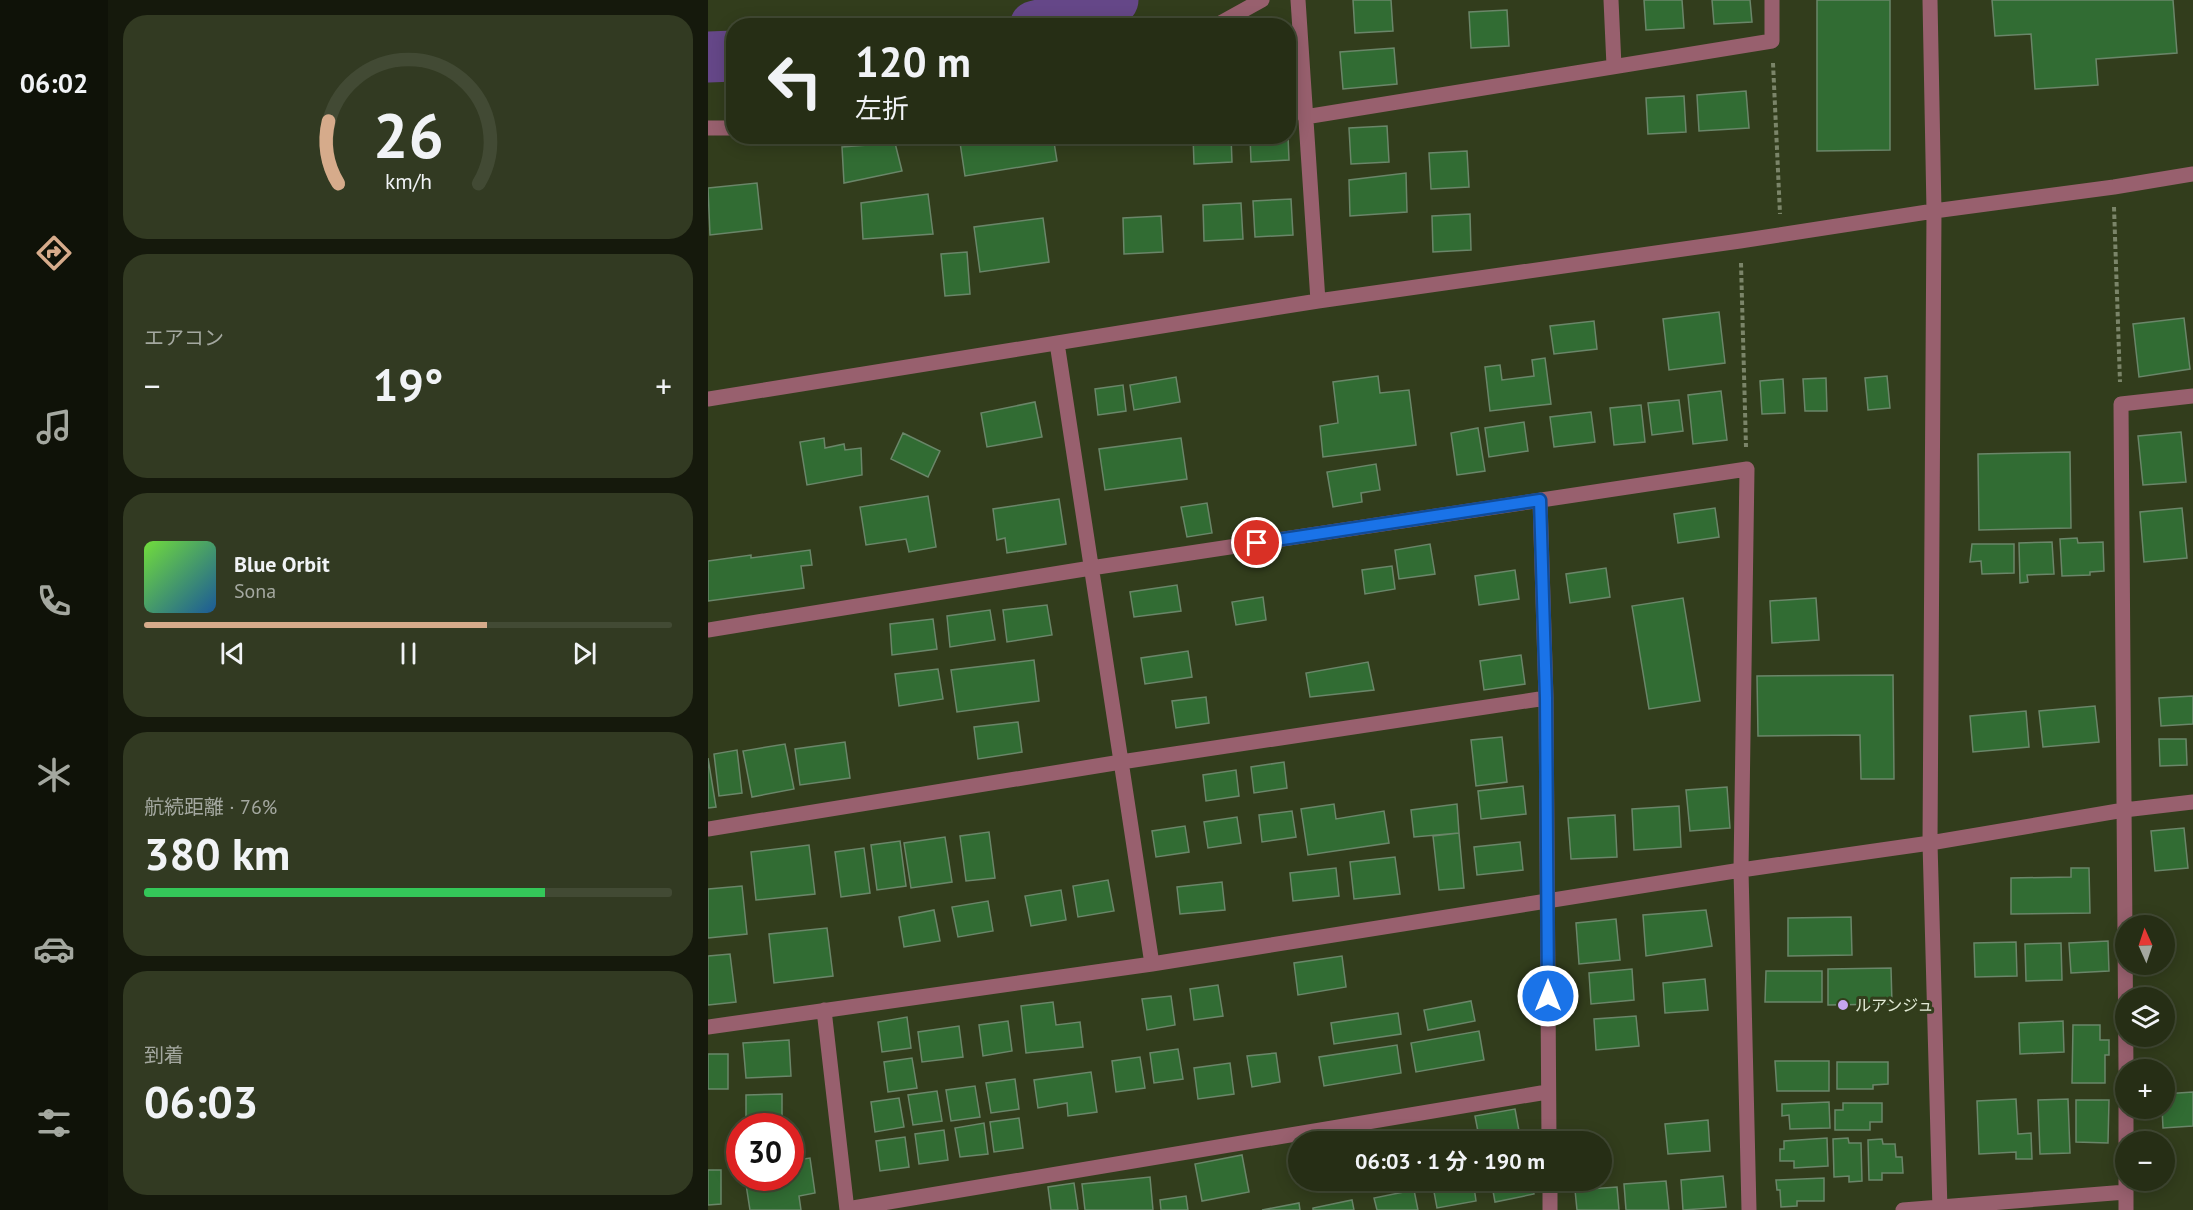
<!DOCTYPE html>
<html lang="ja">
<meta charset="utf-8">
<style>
body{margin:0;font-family:"PT Sans","Noto Sans JP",sans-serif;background:#323a22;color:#f1f3f6;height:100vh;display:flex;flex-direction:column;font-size:22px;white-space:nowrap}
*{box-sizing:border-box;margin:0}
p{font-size:20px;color:#a4a8a0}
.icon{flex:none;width:33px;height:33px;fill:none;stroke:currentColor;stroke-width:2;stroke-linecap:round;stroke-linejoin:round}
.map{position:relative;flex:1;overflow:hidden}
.details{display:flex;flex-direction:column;gap:15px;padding:15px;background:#15190c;width:600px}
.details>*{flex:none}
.top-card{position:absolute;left:18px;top:18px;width:570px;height:126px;border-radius:24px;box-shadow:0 3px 15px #0003,0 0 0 2px #424a34;background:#262e15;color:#f1f3f6;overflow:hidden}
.needle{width:39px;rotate:357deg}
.tools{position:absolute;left:1407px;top:915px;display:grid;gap:12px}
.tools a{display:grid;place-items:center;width:60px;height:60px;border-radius:50%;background:#262e15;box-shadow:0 3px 15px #0003,0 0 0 2px #424a34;font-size:30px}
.speed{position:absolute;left:18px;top:1113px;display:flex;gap:12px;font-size:30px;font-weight:700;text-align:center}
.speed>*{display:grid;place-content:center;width:78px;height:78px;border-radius:50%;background:#262e15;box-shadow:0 3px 15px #0003,0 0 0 2px #424a34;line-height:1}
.speed .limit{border:9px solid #d22;background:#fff;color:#111}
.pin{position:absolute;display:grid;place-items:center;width:51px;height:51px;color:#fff;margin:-26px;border:3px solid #fff;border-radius:50%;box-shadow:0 2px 6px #0007}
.me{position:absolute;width:66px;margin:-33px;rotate:0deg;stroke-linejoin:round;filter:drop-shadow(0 0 4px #0008)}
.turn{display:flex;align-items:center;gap:21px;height:126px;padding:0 30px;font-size:27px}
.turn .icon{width:78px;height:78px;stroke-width:2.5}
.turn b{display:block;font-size:42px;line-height:51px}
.big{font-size:45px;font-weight:700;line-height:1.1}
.details .widget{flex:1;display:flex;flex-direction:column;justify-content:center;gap:9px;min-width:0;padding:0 21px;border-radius:24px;background:#323a22}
.details .dial{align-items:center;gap:0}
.dial svg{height:156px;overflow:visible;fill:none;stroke:#424a34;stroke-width:7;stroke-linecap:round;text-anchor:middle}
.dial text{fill:#f1f3f6;stroke:none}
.song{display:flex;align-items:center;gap:18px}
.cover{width:72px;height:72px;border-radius:9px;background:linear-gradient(135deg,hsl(100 70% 55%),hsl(210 70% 35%))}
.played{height:6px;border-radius:3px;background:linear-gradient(90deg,#d6ab8b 65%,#424a34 65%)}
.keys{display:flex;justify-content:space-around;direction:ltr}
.heat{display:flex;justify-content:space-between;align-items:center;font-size:33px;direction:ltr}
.charge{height:9px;border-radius:4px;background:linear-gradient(90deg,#34c759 76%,#424a34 0)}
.trip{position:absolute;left:580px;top:1131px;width:324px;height:60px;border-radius:30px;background:#262e15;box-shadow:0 3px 15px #0003,0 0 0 2px #424a34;font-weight:700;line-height:60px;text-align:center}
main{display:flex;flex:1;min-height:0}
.tabs{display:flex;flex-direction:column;width:108px;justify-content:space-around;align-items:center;background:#0f1208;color:#a4a8a0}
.tabs .icon{width:42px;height:42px}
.tabs .on{color:#d6ab8b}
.tabs b{font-size:27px;color:#f1f3f6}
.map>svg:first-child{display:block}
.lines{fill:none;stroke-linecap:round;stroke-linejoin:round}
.river{stroke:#654788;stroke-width:51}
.building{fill:#316c33;stroke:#6a8669;stroke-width:1.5}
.path{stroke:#7b8569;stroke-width:4;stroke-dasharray:4.5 3;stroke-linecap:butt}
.minor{stroke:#98606e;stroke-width:15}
.route-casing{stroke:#114b97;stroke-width:15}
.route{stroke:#1a73e8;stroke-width:10}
.poi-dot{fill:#c6a6f0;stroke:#323d1c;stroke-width:2}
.labels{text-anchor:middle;stroke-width:6;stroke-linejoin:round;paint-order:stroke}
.poi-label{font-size:16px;fill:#e4ecd8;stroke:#323d1c;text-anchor:start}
</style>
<main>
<nav class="tabs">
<b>06:02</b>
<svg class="icon on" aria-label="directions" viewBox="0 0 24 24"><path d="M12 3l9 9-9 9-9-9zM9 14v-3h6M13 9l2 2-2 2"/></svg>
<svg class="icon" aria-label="music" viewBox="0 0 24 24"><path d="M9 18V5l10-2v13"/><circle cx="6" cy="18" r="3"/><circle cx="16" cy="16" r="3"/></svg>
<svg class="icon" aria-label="phone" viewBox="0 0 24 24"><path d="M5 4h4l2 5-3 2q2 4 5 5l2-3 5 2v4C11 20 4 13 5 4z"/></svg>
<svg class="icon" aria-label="climate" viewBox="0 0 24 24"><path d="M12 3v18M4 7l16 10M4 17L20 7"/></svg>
<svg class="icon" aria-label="car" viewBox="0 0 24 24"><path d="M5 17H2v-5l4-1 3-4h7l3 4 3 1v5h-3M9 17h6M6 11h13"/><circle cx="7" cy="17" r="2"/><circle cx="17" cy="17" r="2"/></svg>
<svg class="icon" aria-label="filters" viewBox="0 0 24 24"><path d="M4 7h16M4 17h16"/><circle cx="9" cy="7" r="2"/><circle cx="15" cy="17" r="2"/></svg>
</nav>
<section class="details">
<div class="widget dial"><svg viewBox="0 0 100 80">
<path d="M14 69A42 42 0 1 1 86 69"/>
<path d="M14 69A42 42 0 0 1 9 37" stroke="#d6ab8b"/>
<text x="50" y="56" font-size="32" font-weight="700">26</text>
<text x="50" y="72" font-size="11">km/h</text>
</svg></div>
<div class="widget"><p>エアコン</p>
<div class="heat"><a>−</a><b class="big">19°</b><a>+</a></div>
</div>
<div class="widget">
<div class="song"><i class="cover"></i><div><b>Blue Orbit</b><p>Sona</p></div></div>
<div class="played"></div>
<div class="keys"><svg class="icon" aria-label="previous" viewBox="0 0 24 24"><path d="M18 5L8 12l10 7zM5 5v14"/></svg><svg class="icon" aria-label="pause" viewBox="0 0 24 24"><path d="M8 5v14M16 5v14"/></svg><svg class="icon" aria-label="next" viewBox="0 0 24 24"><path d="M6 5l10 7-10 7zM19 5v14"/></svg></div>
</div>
<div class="widget"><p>航続距離 · 76%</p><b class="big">380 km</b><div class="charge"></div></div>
<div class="widget"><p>到着</p><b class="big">06:03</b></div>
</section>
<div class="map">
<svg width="1485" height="1210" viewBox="0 0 1485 1210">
<rect width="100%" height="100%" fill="#323d1c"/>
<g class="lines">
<!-- river -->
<path class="river" d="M327,26L375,15L405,0
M0,57L26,56"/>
</g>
<!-- building -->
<path class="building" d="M645,0H683L685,31L647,33Z
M936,0H974L976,28L938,30Z
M1004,0H1042L1044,22L1006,24Z
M1109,0H1182V150L1109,151Z
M1284,0H1465L1469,53L1388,59L1390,85L1327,89L1323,34L1287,36Z
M799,10L801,46L763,48L761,12Z
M686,48L689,84L635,89L632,52Z
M1038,91L1041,128L991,131L989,95Z
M976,96L978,132L940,134L938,98Z
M679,126L681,162L643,164L641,128Z
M251,136H345L349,161L257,176Z
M391,136H436L391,140Z
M485,136H523L524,162L486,164Z
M542,136H580L581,160L543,162Z
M187,143L194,171L136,183L134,147Z
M759,151L761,187L723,189L721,153Z
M698,173L699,212L642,216L641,180Z
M49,183L54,229L2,235L0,188Z
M220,194L225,234L155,239L153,203Z
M583,199L585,235L547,237L545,201Z
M533,203L535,239L496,241L495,205Z
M762,214L763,250L725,252L724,216Z
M453,216L455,252L416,254L415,218Z
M335,218L341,262L272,272L266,227Z
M259,252L262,294L237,296L233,254Z
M1011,312L1017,363L961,370L955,319Z
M1476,318L1482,369L1431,377L1425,324Z
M886,321L889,349L846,354L842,326Z
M837,358L843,404L782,411L777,367L792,365L794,380L826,376L824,360Z
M670,376L672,393L701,390L708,445L615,457L612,426L630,423L625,382Z
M1179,376L1182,408L1160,410L1157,378Z
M468,377L472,402L426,410L422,385Z
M1118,378L1119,411H1097L1095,379Z
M1075,379L1077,413L1054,414L1052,381Z
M415,385L418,411L390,415L387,389Z
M1013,391L1019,440L985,444L980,395Z
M971,400L975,431L944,435L940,403Z
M327,402L334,437L279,447L273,413Z
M933,405L937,442L906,445L902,408Z
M883,412L887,442L846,447L842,417Z
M816,422L820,451L781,457L777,428Z
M770,428L777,471L749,475L743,433Z
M1473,432L1478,482L1435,485L1430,436Z
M195,433L232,451L220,477L183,459Z
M116,438L117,448L136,444L137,450L153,448L154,475L99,485L92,442Z
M473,438L479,479L397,490L391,449Z
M1362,452L1363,528L1271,530L1270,454Z
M668,464L672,490L653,493L654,502L625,507L619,472Z
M220,496L228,547L201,552L198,539L158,545L152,507Z
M351,499L358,544L299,553L297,538L289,540L285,509Z
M499,503L504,533L479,537L473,507Z
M1007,508L1011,537L970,543L966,514Z
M1474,508L1479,558L1436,562L1432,512Z
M1369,538L1370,543L1395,542L1396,571L1382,572V575L1354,576L1352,539Z
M1344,542L1346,574L1319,575L1320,582L1312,583L1311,543Z
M722,544L727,574L691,579L687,550Z
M1264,544H1306V573L1274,574L1273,561L1262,562Z
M102,550L104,565L93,566L96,588L0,601V561L43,555V558Z
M684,566L687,589L657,594L654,570Z
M898,568L902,597L862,603L858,574Z
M807,570L811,599L771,605L767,576Z
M469,585L473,611L426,617L422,592Z
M555,597L558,620L528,625L524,602Z
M975,598L992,701L941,709L924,606Z
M1108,598L1111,640L1064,643L1062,601Z
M339,605L344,635L299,642L295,610Z
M282,610L287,640L242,647L239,616Z
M225,619L229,649L184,655L182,624Z
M480,651L484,677L437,684L433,658Z
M813,655L817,684L776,690L772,661Z
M326,660L331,701L249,712L243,670Z
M660,662L666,690L602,697L598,673Z
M230,669L235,699L191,706L187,674Z
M1185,675L1186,779H1153L1152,735L1050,736L1049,676Z
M1485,696V724L1453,726L1451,698Z
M498,697L501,723L468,728L464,701Z
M1387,706L1391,742L1335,747L1331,711Z
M1318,711L1321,747L1265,752L1262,716Z
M310,722L314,752L270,759L266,727Z
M794,737L799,782L768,786L763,740Z
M1451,739H1478L1479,765L1452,766Z
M137,742L142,778L92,785L87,749Z
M77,744L86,789L44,797L35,751Z
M29,750L34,793L11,796L6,754Z
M0,758L8,807L0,808Z
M576,762L579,788L546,793L543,767Z
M528,770L531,796L498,801L495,775Z
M815,786L818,814L773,819L770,791Z
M1019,787L1022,828L982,831L978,790Z
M626,804L628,819L676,811L681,843L600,855L593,809Z
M749,804L751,833L706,837L703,810Z
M971,806L973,847L926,850L924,809Z
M584,811L588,837L554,842L551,815Z
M907,815L909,857L863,859L860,818Z
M529,817L533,843L500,848L496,822Z
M477,826L481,852L448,857L444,831Z
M1476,828L1480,868L1447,871L1443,831Z
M281,832L287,878L258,881L252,836Z
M751,833L756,888L731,890L725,836Z
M237,837L244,882L203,888L196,843Z
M192,841L198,886L169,890L163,845Z
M812,842L815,870L769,875L766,847Z
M101,845L107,894L48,900L43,852Z
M156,848L162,893L133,897L127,852Z
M687,857L692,894L646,899L642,862Z
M628,868L631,896L585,901L582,873Z
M1363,868H1381L1382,913L1303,914V878L1363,877Z
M400,880L406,911L370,917L365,886Z
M514,882L517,910L472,914L469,887Z
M34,886L39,934L0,938V889Z
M353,890L358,920L323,926L317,896Z
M280,901L285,931L250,937L244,907Z
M226,910L232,941L196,947L191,917Z
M998,910L1004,946L938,956L935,915Z
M1143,917L1144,955L1080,956V918Z
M908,919L912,960L871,964L868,923Z
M119,928L125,976L66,983L61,934Z
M1400,941L1401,971L1363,973L1361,943Z
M1308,942L1309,976L1267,977L1266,943Z
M1353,943L1354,980L1318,981L1317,944Z
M22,954L28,1002L0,1005V956Z
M634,956L638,987L590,995L586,963Z
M1183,968L1184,1004L1120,1005V969Z
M924,969L926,1000L883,1004L881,973Z
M1058,971H1114V1002H1057Z
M997,979L1000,1010L957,1013L955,983Z
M510,985L515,1016L486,1020L482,989Z
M463,996L467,1025L439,1030L434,999Z
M763,1001L767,1021L720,1030L716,1010Z
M345,1002L348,1025L372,1022L375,1047L318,1053L313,1006Z
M690,1013L693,1034L626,1044L623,1023Z
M928,1016L931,1046L888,1050L886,1019Z
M199,1017L203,1048L174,1052L170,1022Z
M300,1021L304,1051L275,1056L271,1025Z
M1355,1021L1356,1052L1312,1054L1311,1023Z
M1365,1025H1392V1040H1401V1055H1397V1083H1364Z
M251,1026L255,1057L214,1062L210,1032Z
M771,1031L776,1060L708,1072L703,1043Z
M81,1040L83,1076L38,1078L35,1043Z
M689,1045L693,1073L616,1086L611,1057Z
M470,1049L475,1079L446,1083L442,1053Z
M568,1053L572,1082L544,1087L539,1056Z
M0,1054H20V1089H0Z
M432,1057L437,1088L408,1092L404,1061Z
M204,1058L209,1088L180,1092L176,1062Z
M1067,1061H1121V1091H1069Z
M1129,1062H1180V1084L1165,1085V1089H1129Z
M522,1063L526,1094L490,1099L486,1068Z
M383,1072L389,1112L360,1116L359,1103L330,1108L326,1080Z
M307,1079L311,1109L283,1113L278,1083Z
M267,1086L272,1117L243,1121L238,1090Z
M229,1091L234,1121L205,1125L200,1095Z
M1485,1092V1126L1455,1128L1454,1108H1456V1094Z
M74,1094V1126H38V1095Z
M191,1098L196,1127L167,1132L163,1102Z
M1308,1099L1310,1134L1323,1133L1324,1159H1308V1152L1271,1154L1269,1101Z
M1360,1099L1362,1153L1332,1154L1330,1100Z
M1368,1100H1401L1400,1143L1368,1142Z
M1121,1102L1122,1128L1082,1129L1081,1115L1074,1116V1104Z
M1135,1103H1174V1122H1162V1130H1127V1110H1135Z
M807,1109L813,1142H772L767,1116Z
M311,1118L315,1148L286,1152L282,1122Z
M1000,1120L1002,1151L960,1154L957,1124Z
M276,1123L280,1154L252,1157L247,1128Z
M236,1130L240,1160L211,1164L207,1134Z
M754,1136L755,1142H726Z
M197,1137L201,1167L172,1171L168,1141Z
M1119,1138L1120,1166L1086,1168V1161H1072V1149H1076V1141Z
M1140,1138L1141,1143H1153L1154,1181L1141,1182V1176L1126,1177L1125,1139Z
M1174,1139L1175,1144H1187L1188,1157H1194L1195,1173H1174V1180H1161L1160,1140Z
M534,1155L541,1192L494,1201L487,1164Z
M102,1158L107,1193L91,1196L93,1210H42L37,1178H82V1161Z
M0,1170H13V1204L0,1205Z
M1015,1176L1018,1207L975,1210L973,1180Z
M442,1177L445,1210H377L374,1184Z
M1116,1178V1201H1089V1206L1073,1207L1072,1190H1069L1068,1180Z
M729,1180H765L768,1201L729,1208L724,1181Z
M783,1180H824L826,1194L787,1202Z
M958,1181L961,1210H918L916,1184Z
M366,1183L370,1210H343L340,1187Z
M909,1187L911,1210H869L867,1190Z
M706,1190L710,1210H669L666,1198Z
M478,1196L480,1210H453L452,1200Z
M644,1200L646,1210H605V1208Z
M591,1203L592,1210H554Z"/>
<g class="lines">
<!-- path -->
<path class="path" d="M1065,63L1072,214
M1406,207L1412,382
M1033,263L1038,447"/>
<!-- minor -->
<path class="minor" d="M590,0L610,301
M903,0L906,66
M1222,0L1226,211L1222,843L1232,1210
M507,26L554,0
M597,117L1064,41V0
M0,128H26
M349,343L444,964
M0,399L610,301L1032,241L1226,211L1406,187L1485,174
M832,500L838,698L841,1142
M0,630L383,568L1039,469L1033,870L1041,1210
M0,829L413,762L838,698
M116,1010L139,1210
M0,1027L444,964L1033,870L1222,843L1416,810L1485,802
M1418,1070L1413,404L1485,396
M1418,1108V1142
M842,1180V1210
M1418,1180V1210
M139,1209L839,1092
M1195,1210L1418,1192"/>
</g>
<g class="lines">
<!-- route casing -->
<g class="route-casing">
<path id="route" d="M549,543L832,500L838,698L840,996"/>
</g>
<!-- route -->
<use href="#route" class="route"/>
</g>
<!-- markers -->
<circle class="poi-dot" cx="1135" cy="1005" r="6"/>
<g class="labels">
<!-- poi labels -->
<g class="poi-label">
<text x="1147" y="1011">ルアンジュ</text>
</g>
</g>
</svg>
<div class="tools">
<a><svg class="needle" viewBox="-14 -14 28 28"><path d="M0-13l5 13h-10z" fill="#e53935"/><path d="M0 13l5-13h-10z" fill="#a4a8a0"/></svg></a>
<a><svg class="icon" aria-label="layers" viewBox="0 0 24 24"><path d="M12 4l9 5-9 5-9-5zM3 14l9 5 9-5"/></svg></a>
<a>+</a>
<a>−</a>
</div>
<div class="speed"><div class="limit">30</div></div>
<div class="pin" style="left:549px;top:543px;background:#d93025"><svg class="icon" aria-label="arrive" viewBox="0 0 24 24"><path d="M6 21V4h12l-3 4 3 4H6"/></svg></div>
<svg class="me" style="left:840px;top:996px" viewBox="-20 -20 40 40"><circle r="17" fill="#1a73e8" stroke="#fff" stroke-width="3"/><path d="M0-11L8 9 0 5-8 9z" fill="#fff"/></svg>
<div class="trip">06:03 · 1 分 · 190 m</div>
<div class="top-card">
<div class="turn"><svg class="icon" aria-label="left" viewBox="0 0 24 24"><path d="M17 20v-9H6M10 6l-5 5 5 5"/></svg><div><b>120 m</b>左折</div></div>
</div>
</div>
</main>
